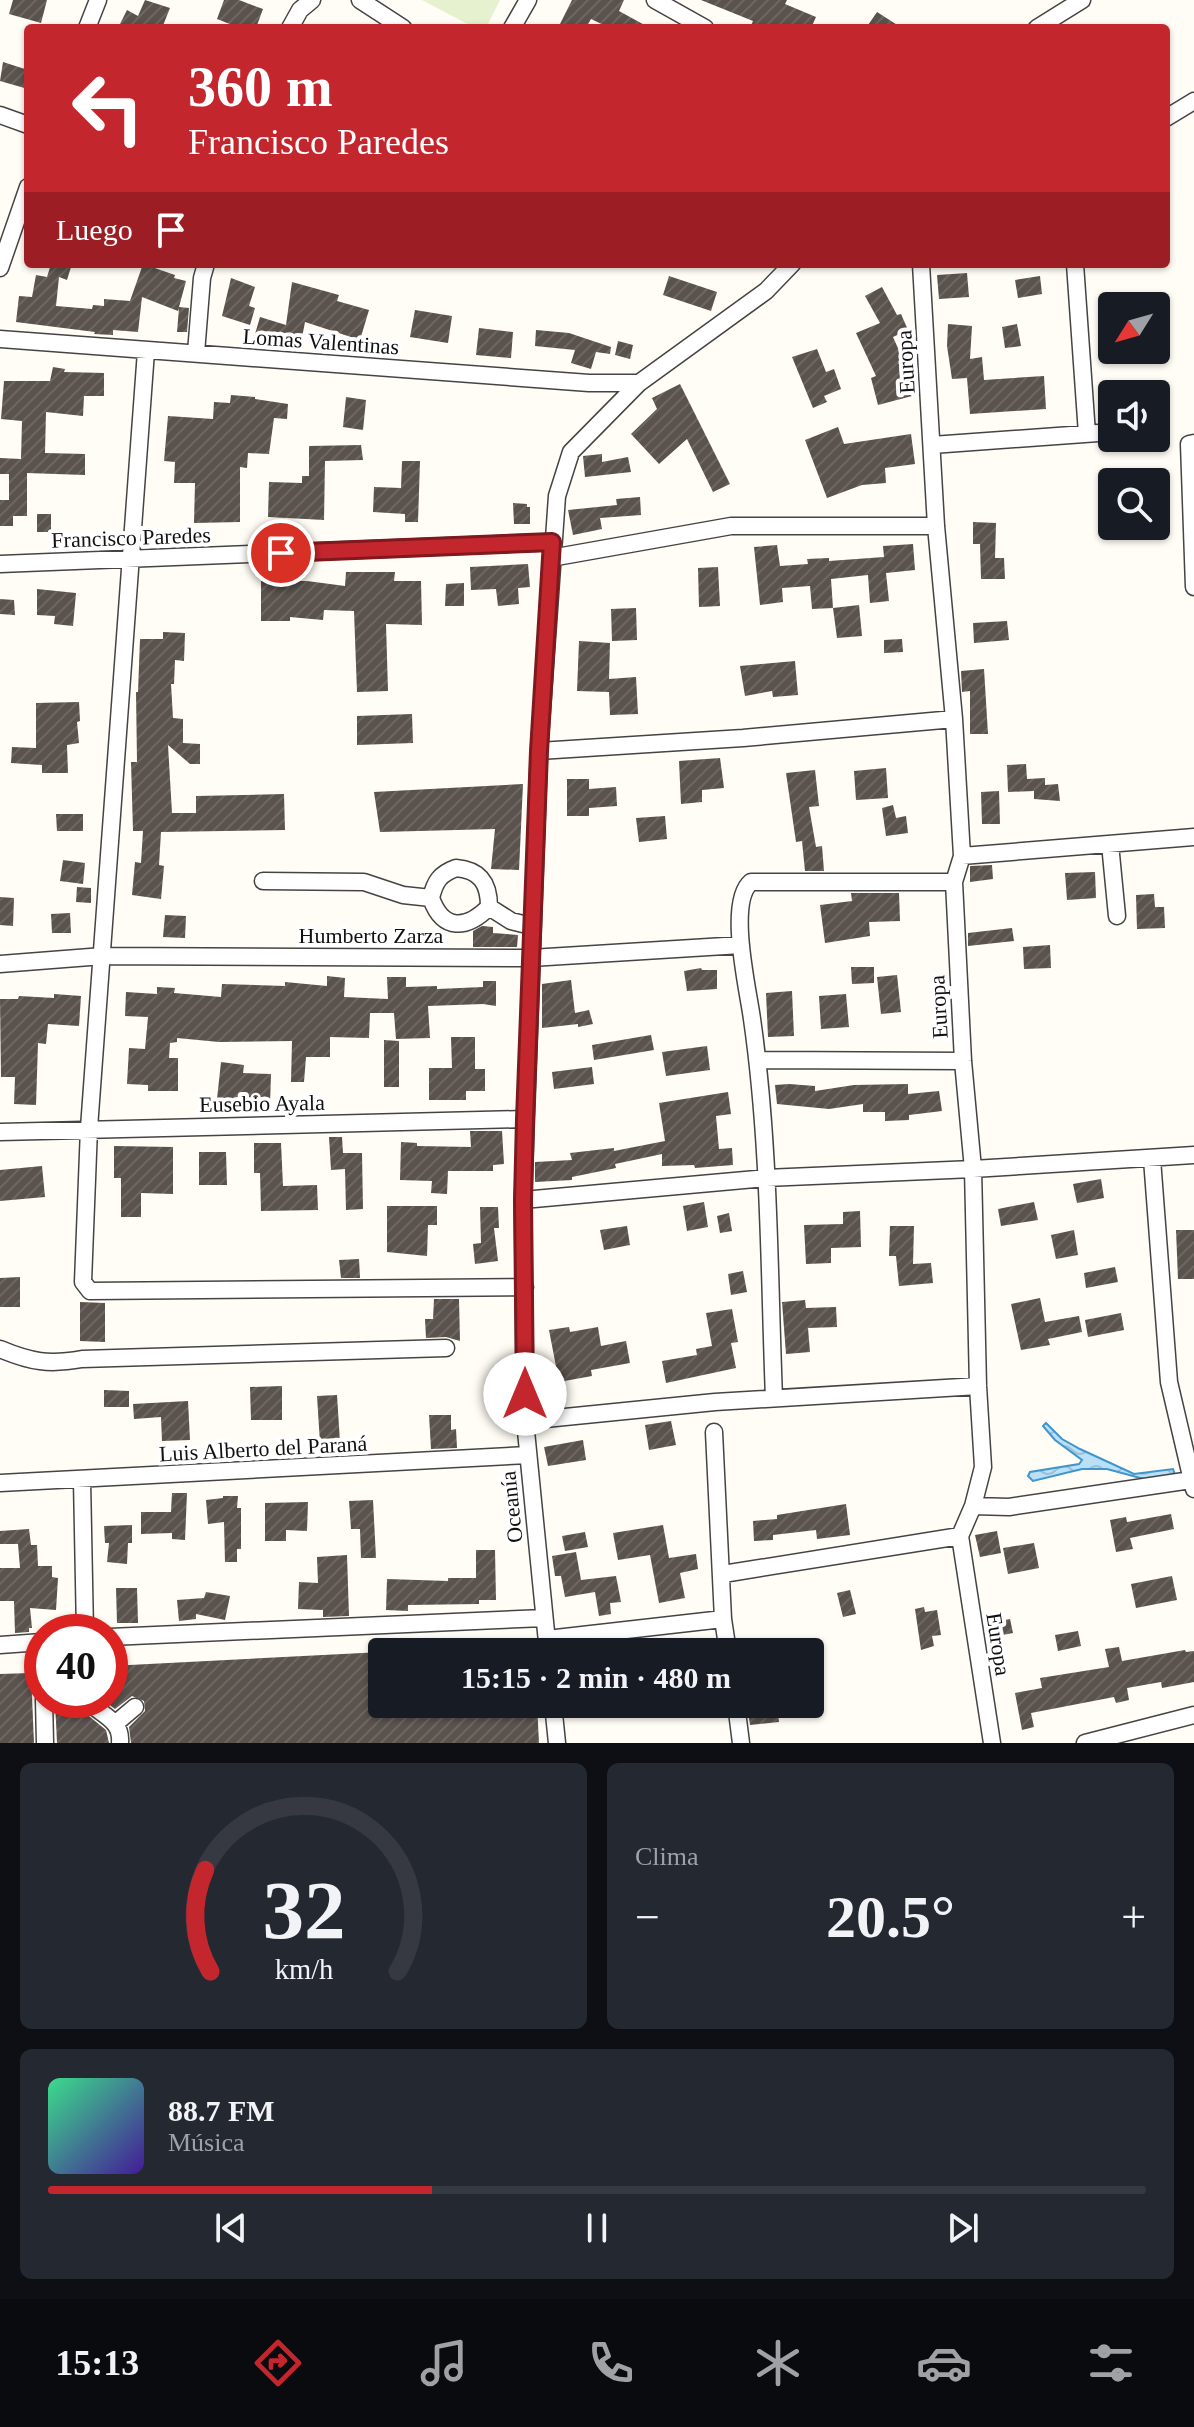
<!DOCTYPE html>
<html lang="es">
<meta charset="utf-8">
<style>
body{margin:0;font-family:"Times New Roman",serif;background:#242831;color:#f1f3f6;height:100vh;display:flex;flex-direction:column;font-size:30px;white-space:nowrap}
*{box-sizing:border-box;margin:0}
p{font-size:26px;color:#9ea1a6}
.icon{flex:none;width:44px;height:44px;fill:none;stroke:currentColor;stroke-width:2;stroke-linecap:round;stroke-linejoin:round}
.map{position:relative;height:1743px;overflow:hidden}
.side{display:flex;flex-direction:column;gap:20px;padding:20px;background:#0d0f14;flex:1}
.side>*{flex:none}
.guide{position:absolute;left:24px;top:24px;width:1146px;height:244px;border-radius:8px;box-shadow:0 2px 6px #0004;background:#c4262e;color:#fff;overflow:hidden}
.needle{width:52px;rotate:233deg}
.tools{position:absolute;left:1098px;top:292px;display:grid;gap:16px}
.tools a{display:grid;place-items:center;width:72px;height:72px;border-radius:8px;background:#171b24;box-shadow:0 2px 6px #0004;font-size:40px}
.speed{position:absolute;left:24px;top:1614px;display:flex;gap:16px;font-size:40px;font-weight:700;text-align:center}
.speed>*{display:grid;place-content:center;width:104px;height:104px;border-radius:50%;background:#171b24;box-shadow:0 2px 6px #0004;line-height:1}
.speed .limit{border:12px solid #d22;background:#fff;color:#111}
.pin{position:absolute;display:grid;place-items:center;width:68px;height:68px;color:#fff;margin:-34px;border:4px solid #fff;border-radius:50%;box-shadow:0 2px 8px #0007}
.me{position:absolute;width:88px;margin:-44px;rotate:0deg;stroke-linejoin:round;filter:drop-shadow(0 0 6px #0008)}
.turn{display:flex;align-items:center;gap:28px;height:168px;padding:0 32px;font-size:36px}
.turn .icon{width:104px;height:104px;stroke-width:2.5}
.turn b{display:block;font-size:56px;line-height:68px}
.then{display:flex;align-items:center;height:76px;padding:0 32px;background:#0003;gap:16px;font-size:30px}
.big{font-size:60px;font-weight:700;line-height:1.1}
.side .card{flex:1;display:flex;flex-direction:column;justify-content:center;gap:12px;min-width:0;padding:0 28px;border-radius:12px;background:#242831}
.side .dial{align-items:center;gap:0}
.dial svg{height:208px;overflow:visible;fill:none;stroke:#363941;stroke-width:7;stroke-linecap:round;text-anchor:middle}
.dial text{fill:#f1f3f6;stroke:none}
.song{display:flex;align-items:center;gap:24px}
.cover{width:96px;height:96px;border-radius:12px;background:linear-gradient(135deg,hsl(150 70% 55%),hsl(260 70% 35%))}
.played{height:8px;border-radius:4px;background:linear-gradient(90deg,#c4262e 35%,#363941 35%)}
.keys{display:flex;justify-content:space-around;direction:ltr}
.heat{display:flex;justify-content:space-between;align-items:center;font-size:44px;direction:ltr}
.side .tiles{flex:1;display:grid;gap:20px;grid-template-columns:1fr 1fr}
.card:last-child{grid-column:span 2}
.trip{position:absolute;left:368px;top:1638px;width:456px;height:80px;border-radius:8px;background:#171b24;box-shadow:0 2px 6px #0004;font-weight:700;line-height:80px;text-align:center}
.tab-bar{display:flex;height:128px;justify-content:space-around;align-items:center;background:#090b0e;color:#9ea1a6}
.tab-bar .icon{width:56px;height:56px}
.tab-bar .current{color:#c4262e}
.tab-bar b{font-size:36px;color:#f1f3f6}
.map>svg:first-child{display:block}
.pitch{fill:#e6f2cf}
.water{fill:url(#water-waves);stroke:#3f96cf;stroke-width:2}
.building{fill:url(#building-hatch)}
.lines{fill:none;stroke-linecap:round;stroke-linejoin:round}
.minor-casing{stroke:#444;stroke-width:19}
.minor{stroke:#fff;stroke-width:16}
.route-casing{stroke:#7f191e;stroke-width:20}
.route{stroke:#c4262e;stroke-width:14}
.labels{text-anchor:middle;stroke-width:8;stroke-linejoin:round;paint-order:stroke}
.street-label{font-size:22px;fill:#111;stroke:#fff}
</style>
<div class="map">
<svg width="1194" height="1743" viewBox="0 0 1194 1743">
<defs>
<pattern id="water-waves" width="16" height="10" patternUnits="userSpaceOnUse" patternTransform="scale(2)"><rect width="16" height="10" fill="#b9e0f7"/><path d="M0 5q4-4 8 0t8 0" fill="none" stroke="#9ebfd3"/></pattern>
<pattern id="building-hatch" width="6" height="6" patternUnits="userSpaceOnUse" patternTransform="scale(2)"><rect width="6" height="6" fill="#5a524d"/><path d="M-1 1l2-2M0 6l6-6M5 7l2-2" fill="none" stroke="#6d6662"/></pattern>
</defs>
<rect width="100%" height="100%" fill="#fffdf5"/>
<!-- pitch -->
<path class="pitch" d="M422,0H500L486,28H475Z"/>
<!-- water -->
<path class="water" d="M1046,1423L1062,1439L1080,1449L1134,1474L1173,1469L1176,1478L1144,1479L1107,1469H1082L1033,1481L1028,1476L1030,1472L1079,1464L1082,1460L1055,1440L1043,1426Z"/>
<!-- building -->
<path class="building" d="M13,0H47L41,23L9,14Z
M145,0L170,8L162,28H118L127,10L138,16Z
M224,0H239L263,9L256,28H240L217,19Z
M572,0H624L619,11L650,28H610L591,19L586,28H558Z
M701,0H787L785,4L816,17L811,28H750L753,21Z
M877,12L902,28H866Z
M3,62L28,70V89L0,81Z
M51,264L71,267L67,280L59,277L56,306L92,309L93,305L104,306V299L130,301L143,264L175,275L174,278L186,281L179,307L189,308L187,332H177L179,308L178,311L142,297L138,332L113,330V335L94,334L95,332L16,322L19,296L32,297L36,275L47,277Z
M967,273L969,297L939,299L937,275Z
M669,276L717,292L711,311L663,295Z
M1040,276L1042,294L1018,298L1015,280Z
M231,278L255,287L249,306L255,308L250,325L222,316Z
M292,282L339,295L337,301L369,310L360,340L305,322L301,343L255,334L260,317L286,325Z
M882,287L897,315L901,314L908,330L893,337L901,355L912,396L878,405L871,378L876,376L856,333L880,323L865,296Z
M415,310L452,316L448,343L410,337Z
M948,324L972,326L970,359L982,357L984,380L1044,376L1046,409L970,414L967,378L952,379L947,346Z
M1017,324L1021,346L1005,348L1002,327Z
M479,328L513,332L511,358L476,355Z
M536,330L569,333L611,347L610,354L596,352L591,369L571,363L575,350L535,346Z
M618,341L633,345L630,359L615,355Z
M817,349L826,372L834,369L841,389L824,396L827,402L813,408L792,357Z
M53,367L65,369L64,372L104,373V396H84L83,416L46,412L45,453L85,454V475L27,473V516H13V526H0V500H9V474H0V458L21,459L22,421L1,419L4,381H50Z
M680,384L730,484L713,492L687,439L659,464L631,434L657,409L652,398Z
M231,395L255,397V399L288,404L287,419L274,418L269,454L248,453L247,468L240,467V522L194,523L195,483H174L175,462L164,461L168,416L213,419L214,402L230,403Z
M346,397L366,400L363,430L343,427Z
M838,427L844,444L911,434L915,464L885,468L886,483L862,485L827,498L805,440Z
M361,445L363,460L325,461L324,520L268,517L269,482L302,483V476H309V446Z
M602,454V462L628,457L631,472L585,477L583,456Z
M402,461H420L418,522H405V514L373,512L374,487L401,488Z
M640,497L641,515L600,518L602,529L573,535L568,510L617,505L616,499Z
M513,503L527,504V507H530V524H514Z
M37,514H51V532H37Z
M973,522L996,523L995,558H1004L1005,579H981L980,544H973Z
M913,544L915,570L886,573L889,601L870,603L868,575L831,579L833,608L812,609L810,586L782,588L783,602L760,605L754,547L777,545L780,566L808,564L807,559L829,558V561L884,557L883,546Z
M528,564L530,587L518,588L519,604L498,606L496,589L471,590L470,567Z
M718,567L720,606L699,607L698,568Z
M346,572H395L394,581H421L422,625L386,624L388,691L357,692L354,611L324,610L323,620L290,617V621H261V581H307L345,586Z
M464,583V606H445L446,584Z
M37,589L76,593L73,626L54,624L55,616L37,615Z
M0,599L14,600L15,615L0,614Z
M859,605L862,636L837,638L833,608Z
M636,608L637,640L612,641L611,609Z
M1007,621L1009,640L974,643L973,623Z
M163,632L185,633L184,661L175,660L174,684H171L173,718L183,719V743L200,744V764H190L168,745L172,813H196V796L284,794L285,830L161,832L159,865L164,866L161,899L132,895L135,862L141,863L143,831H133L131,762H137L136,692H138L140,639H163Z
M902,639L903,652L884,653V640Z
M579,641L610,643L609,679L636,677L638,714L610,715L609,692L577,691Z
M795,661L798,695L773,697L772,691L745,696L740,666Z
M984,669L988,734H970V691L962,692L961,671Z
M79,702L80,721L77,722L79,743L67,745L68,773H42V765L11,763L12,747L36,748V703Z
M412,714L413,743L357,745V716Z
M720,758L724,788L702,790V802L681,804L679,761Z
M1026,764L1027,779L1045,778V785L1058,784L1060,801L1034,799V791L1008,792L1007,765Z
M886,768L888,798L856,800L854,771Z
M815,770L819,806L809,807L816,847L822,846L824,871H805L802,841L796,842L786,773Z
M567,779H589V789L616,787L617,806L589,808V816H567Z
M523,784L519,870L491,869L495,829L380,832L374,792Z
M999,791L1000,824H982L981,792Z
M893,805L896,818L906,816L908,833L886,836L882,808Z
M56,814H83V831H57Z
M665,816L667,839L639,842L636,818Z
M63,860L85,863L83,884L60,881Z
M992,865L993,879L970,882V866Z
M1095,872L1096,898L1067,900L1065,873Z
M77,887L91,888V903L76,902Z
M851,893H899L900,921L869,922L870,936L825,943L820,905L852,901Z
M1154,894L1155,907H1164L1165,928L1137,929L1136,895Z
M0,897L14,898L13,926L0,925Z
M70,913L71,933H52L51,914Z
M165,915L186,916L185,938L163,937Z
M482,926L493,927V933L518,935L517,947H473V931Z
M1012,928L1014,941L968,946V933Z
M1050,945L1051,968L1024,969L1023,947Z
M851,967H874V983L852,984Z
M701,968L702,970H717V989L687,991L684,971Z
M897,975L901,1012L881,1014L877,977Z
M327,976L345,978L344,997L388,999L387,977H406V987L437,986V989L483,987V981H496V1006L483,1004L428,1006L430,1038L396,1039L394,1013H370L369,1038L330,1037V1057H306L304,1082H291L292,1041L219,1042L177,1038V1042L170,1043L169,1058H178V1091H148V1085L127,1084L129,1048L145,1049L148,1017L125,1016L126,992L157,994V987L175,988L174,993L221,997L222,984L285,986V982L327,986Z
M571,980L575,1013L589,1010L593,1024L578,1027V1024L542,1028V984Z
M792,991L794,1036L768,1037L766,993Z
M54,994L81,996L79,1026L48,1024L46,1044L38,1043L36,1105L14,1104L15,1077H1L0,999H18L19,996L54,998Z
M846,994L849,1027L821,1029L819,996Z
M651,1035L654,1050L594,1060L592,1045Z
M451,1037H475V1069H485V1091H466V1100H429V1068H452Z
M384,1040L399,1041V1087H384Z
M707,1046L710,1070L666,1076L662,1052Z
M221,1062L244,1065L243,1073L271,1074L270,1105L217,1099Z
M592,1067L594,1084L554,1089L552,1072Z
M789,1084L815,1086V1091L854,1085L908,1084V1094L939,1091L942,1111L909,1115V1120L885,1121V1112H863V1104L829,1109L777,1104L775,1085Z
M728,1092L731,1114L716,1116L719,1149L732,1148L733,1165L695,1168L694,1165L662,1166V1154L615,1164L616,1168L572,1177V1180L535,1182V1162L572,1160L570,1153L614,1148V1151L665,1141L659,1103Z
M470,1131H502L504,1164L493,1165V1171H448L447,1194L431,1193L432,1181L400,1180L401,1142L417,1143V1146L471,1147Z
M329,1137H342L343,1153H362L363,1209L346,1210L345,1169L331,1170Z
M254,1143H281L283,1186L317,1185L318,1210L261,1211L260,1173H254Z
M114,1146L173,1147V1194L141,1193V1217H121V1178H114Z
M199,1152H226L227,1185H199Z
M42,1166L45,1197L0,1201V1170Z
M1101,1179L1104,1198L1077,1203L1073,1184Z
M704,1202L708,1227L687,1231L683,1206Z
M1034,1202L1038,1220L1001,1226L998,1209Z
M387,1206H437V1225H428L427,1256L387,1252Z
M480,1207H498L499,1228H494L498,1261L475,1264L473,1244L481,1243Z
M860,1211L861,1247L831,1248V1263L806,1264L804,1225L843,1224V1212Z
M729,1213L732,1231L720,1233L717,1216Z
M627,1226L630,1245L604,1250L600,1230Z
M890,1226H914L913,1264L931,1263L933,1283L899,1286L896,1256H889Z
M1074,1230L1078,1255L1056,1259L1051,1235Z
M1176,1230H1194V1279H1178Z
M359,1259L360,1278H341L339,1260Z
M1115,1267L1118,1282L1086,1288L1084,1273Z
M743,1271L747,1292L731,1295L728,1274Z
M20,1277V1307H0V1278Z
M1040,1298L1045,1322L1079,1316L1082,1332L1048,1339L1050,1345L1021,1350L1011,1304Z
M434,1299H459L460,1341L446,1337L426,1338L425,1319H433Z
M805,1300L806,1308L836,1307L837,1327L808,1328L810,1352L786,1354L782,1302Z
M80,1302L105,1303V1342L80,1341Z
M732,1309L738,1342L731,1343L736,1368L666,1383L662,1361L697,1355L696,1349L712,1346L706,1313Z
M1121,1313L1124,1330L1088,1337L1085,1320Z
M569,1327L570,1332L598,1327L601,1346L626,1341L630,1363L591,1370L592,1376L559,1382L549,1330Z
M282,1386V1420H251L250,1387Z
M104,1390L129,1391V1407H104Z
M337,1395L340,1442L320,1443L317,1396Z
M188,1401L190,1440L162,1441L161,1417L134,1419L133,1404Z
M429,1415H451V1430L456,1429L457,1448L431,1449Z
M671,1421L676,1445L649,1450L645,1425Z
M583,1440L586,1460L548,1466L544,1447Z
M172,1493H187L185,1540L172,1539V1533L141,1534V1512H171Z
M223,1496H238L237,1508H241V1549H237V1562H225L224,1522L208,1524L206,1500L223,1498Z
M373,1500L376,1558H361L360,1529H351L349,1501Z
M308,1502L307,1531L286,1530V1541H265V1503Z
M846,1504L850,1535L817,1539L816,1530L773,1535V1540L754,1541L753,1521L777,1519V1515Z
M1171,1514L1174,1529L1130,1538L1133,1549L1116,1552L1110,1520L1126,1517L1127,1522Z
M132,1525V1543H128L127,1564L107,1562L109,1543H105L104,1526Z
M663,1525L669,1558L696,1554L698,1569L680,1573L685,1598L659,1603L650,1555L618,1560L613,1533Z
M29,1529L31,1545H37L38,1566H52V1577L58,1578L56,1610L30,1608L32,1628H29V1632L15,1633L14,1601H0V1568H20L18,1544H0V1531Z
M997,1531L1001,1553L980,1557L975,1535Z
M585,1532L588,1547L565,1551L562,1536Z
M1034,1543L1039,1568L1008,1574L1003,1548Z
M476,1550H495L496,1600H479V1604L408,1605V1611L386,1610L387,1579L448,1581V1578H476Z
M576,1552L581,1580L616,1576L621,1602L610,1603L611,1614L599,1616L595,1592L565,1597L561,1576H555L552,1556Z
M347,1555L349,1616L323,1617V1610L298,1609L299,1582L318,1583L317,1557Z
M1172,1576L1177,1600L1136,1608L1131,1584Z
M116,1588H137L138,1623H117Z
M850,1590L856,1614L843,1617L837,1593Z
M206,1592L230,1596L225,1620L196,1614V1619L179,1621L177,1600L204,1598Z
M924,1607L925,1612L937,1610L941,1635L932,1636L934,1646L921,1650L915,1609Z
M1010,1619L1013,1633L992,1637L989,1623Z
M1078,1631L1081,1646L1058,1651L1055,1635Z
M1119,1647L1122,1661L1185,1650L1186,1652L1194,1651V1682L1162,1688L1161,1682L1127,1688L1129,1700L1116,1703L1114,1697L1031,1713L1034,1727L1022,1730L1015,1693L1042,1688L1040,1678L1109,1667L1105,1649Z
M382,1652V1704H537L539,1743H131L129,1727L145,1711L144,1701L132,1696L115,1709L103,1700H110V1666Z
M31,1673L34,1743H0V1674Z
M55,1700H76L79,1708L106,1730L109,1743H57Z
M747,1704H777L779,1722L750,1725Z"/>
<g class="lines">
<!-- minor casing -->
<g class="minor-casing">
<path id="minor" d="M360,0L403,28
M655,0L705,28
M87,28L98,0
M290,28L300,10L312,0
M512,28L528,0
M1037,28L1082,0
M0,115L28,125
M1166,118L1194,101
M921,264L936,526L954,719L962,856L954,882L963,1061L973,1169L978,1386L983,1467L973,1506L960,1536L992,1743
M1075,264L1087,434
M0,268L28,187
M0,339L589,383H639
M146,351L89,1128L83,1282L90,1291L525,1287
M196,353L202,278L206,264
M1194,443L1189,444L1194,587
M932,445L1112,432
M551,558L731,526H936
M0,564L552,542
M539,751L743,738L954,719
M1110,844L1117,916
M962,856L1194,837
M456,868C481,870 489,884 489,907C467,929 443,932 431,898C435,881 440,874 456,868Z
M263,881L364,882L403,895L431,898
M489,907L511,921L531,926
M0,964L103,956L531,958L741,945
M758,1060L963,1061
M0,1132L525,1119
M1152,1159L1169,1382L1194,1489
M523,1200L766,1178L973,1169L1194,1155
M0,1349C31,1362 49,1365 82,1359L446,1348
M774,1398C769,1272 770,1144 752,1019C748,989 727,902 751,882H954
M525,1421L715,1402L978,1386
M714,1432L723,1619L728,1652
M82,1480L85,1632
M0,1483L528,1455
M973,1506L1009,1507L1191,1480
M723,1574L960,1536
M110,1637L544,1618
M547,1639L723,1619
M0,1645L42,1642
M548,1652L525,1421L523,1200L539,751L557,496L571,452L639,383L766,291L792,264
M44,1700L45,1743
M87,1700C101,1716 122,1719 120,1743
M553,1704L557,1743
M736,1704L741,1743
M116,1723L135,1707
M1085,1743L1194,1715"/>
</g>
<!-- minor -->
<use href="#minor" class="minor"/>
</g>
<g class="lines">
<!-- route casing -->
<g class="route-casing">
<path id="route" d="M281,553L552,542L539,751L525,1119L523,1200L525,1394"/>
</g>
<!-- route -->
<use href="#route" class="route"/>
</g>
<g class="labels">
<!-- street labels -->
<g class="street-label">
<text transform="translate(321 341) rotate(4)" y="8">Lomas Valentinas</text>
<text transform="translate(905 362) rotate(-93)" y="8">Europa</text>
<text transform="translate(131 537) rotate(-2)" y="8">Francisco Paredes</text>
<text x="371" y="943">Humberto Zarza</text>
<text transform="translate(938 1007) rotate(-93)" y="8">Europa</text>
<text transform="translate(262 1103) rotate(-1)" y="8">Eusebio Ayala</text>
<text transform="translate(263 1448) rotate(-3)" y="8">Luis Alberto del Paraná</text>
<text transform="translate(511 1507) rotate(-96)" y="8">Oceanía</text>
<text transform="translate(999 1644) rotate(81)" y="8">Europa</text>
</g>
</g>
</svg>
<div class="tools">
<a><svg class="needle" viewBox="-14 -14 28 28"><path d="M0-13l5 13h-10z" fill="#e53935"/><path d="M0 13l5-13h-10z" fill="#9ea1a6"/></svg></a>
<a><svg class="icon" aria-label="sound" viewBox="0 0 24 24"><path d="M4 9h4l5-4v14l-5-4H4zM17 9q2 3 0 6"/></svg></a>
<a><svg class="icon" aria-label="search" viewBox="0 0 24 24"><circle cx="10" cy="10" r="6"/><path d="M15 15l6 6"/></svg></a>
</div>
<div class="speed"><div class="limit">40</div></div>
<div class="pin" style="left:281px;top:553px;background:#d93025"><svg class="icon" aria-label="arrive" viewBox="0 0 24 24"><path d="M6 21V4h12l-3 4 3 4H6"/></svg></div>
<svg class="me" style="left:525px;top:1394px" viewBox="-20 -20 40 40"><circle r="19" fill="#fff"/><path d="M0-13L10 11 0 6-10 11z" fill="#c4262e"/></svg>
<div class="trip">15:15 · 2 min · 480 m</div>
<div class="guide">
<div class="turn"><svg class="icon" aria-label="left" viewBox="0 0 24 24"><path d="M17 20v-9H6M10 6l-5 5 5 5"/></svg><div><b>360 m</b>Francisco Paredes</div></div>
<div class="then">Luego<svg class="icon" aria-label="arrive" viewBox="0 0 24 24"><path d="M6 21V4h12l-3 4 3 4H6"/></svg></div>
</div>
</div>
<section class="side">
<div class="tiles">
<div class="card dial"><svg viewBox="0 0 100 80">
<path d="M14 69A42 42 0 1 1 86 69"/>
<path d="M14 69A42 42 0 0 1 12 30" stroke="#c4262e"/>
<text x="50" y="56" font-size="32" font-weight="700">32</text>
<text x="50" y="72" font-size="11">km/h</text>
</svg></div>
<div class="card"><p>Clima</p>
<div class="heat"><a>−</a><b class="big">20.5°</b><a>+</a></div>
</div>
<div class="card">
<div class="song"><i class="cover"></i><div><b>88.7 FM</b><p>Música</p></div></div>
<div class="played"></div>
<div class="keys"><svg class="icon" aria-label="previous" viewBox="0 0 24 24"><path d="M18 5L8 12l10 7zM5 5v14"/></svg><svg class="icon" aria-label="pause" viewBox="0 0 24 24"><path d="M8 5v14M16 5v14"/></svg><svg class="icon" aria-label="next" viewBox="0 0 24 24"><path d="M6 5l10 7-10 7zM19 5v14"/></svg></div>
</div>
</div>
</section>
<nav class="tab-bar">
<b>15:13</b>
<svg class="icon current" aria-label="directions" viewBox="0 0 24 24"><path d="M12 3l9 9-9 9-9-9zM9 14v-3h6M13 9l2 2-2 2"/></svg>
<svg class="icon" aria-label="music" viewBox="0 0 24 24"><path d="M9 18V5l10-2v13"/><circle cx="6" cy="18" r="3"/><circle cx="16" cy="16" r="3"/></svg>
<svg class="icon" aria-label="phone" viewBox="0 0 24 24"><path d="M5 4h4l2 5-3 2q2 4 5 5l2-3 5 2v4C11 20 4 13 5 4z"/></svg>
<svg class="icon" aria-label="climate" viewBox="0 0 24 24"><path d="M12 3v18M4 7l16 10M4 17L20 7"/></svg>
<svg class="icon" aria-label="car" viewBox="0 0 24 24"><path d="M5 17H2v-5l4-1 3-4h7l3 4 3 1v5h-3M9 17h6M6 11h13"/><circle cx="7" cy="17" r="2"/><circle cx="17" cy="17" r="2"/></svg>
<svg class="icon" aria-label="filters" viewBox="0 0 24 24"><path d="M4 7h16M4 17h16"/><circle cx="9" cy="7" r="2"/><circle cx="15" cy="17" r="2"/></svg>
</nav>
